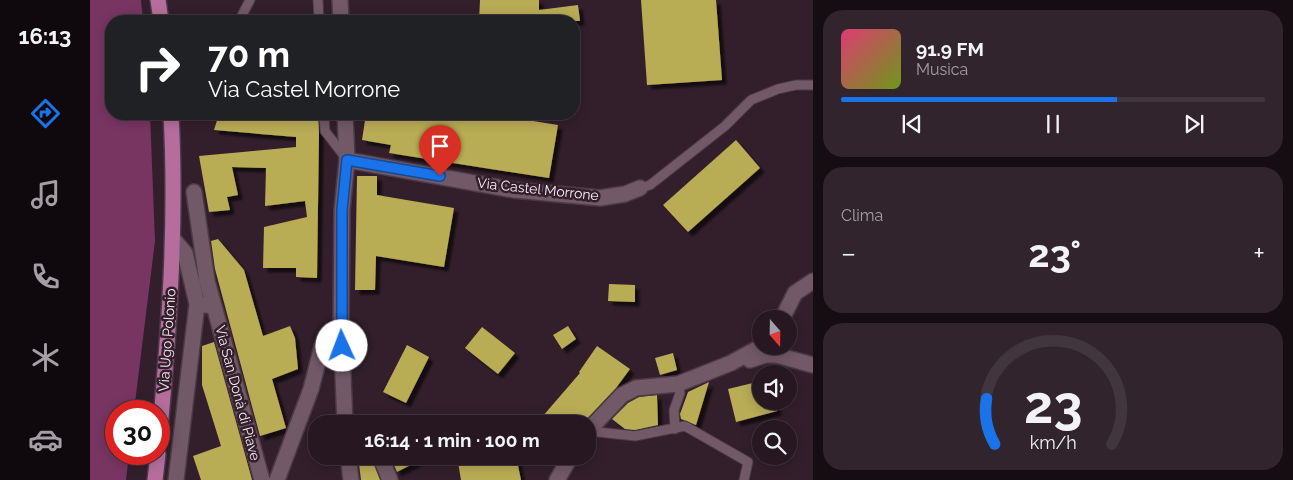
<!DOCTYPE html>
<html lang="it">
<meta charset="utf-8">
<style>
body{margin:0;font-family:Raleway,sans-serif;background:#32242d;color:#f1f3f6;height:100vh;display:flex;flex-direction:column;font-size:19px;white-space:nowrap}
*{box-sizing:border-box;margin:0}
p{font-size:16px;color:#a49fa5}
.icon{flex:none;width:28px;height:28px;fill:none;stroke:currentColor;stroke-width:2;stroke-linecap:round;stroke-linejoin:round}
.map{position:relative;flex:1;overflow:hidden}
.panel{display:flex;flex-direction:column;gap:10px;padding:10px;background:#150d12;width:480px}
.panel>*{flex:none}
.hud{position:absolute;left:15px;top:15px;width:475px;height:105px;border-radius:20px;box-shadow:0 2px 12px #0003,0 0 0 1px #42363e;background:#202124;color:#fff;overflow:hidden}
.needle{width:32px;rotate:160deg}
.buttons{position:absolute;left:662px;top:310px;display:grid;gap:10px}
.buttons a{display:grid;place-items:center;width:45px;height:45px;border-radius:50%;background:#261720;box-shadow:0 2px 12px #0003,0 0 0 1px #42363e;font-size:25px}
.speed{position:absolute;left:15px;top:400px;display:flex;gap:10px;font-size:25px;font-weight:700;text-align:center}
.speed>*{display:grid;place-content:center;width:65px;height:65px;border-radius:50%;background:#261720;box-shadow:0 2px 12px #0003,0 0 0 1px #42363e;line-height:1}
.speed .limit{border:8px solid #d22;background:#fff;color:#111}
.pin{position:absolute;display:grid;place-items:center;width:42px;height:42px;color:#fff;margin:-51px -21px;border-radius:50% 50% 50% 0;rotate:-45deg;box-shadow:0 0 5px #0007}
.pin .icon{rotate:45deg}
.me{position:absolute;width:55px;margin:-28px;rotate:358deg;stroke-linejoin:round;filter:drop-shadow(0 0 4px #0008)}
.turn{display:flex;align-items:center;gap:18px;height:105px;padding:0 20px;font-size:22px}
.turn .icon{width:65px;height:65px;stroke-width:2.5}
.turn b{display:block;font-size:35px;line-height:42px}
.big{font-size:38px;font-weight:700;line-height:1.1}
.panel .widget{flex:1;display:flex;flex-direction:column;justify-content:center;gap:8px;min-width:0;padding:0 18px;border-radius:20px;background:#32242d}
.panel .dial{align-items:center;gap:0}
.dial svg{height:130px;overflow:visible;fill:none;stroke:#42363e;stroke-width:7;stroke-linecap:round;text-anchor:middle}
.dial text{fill:#f1f3f6;stroke:none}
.song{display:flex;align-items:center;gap:15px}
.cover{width:60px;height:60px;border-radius:8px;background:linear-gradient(135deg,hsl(340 70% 55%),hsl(80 70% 35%))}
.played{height:5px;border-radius:2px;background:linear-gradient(90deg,#1a73e8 65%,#42363e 65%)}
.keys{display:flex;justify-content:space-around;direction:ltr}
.heat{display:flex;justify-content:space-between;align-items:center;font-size:28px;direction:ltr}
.trip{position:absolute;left:218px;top:415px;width:288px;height:50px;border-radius:20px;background:#261720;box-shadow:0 2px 12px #0003,0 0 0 1px #42363e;font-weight:700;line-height:50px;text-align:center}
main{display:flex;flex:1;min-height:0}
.menu{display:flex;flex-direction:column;width:90px;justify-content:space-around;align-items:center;background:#0f090d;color:#a49fa5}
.menu .icon{width:35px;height:35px}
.menu .selected{color:#1a73e8}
.menu b{font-size:22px;color:#f1f3f6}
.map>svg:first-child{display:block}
.water{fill:#783562}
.building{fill:#b8ac55;filter:url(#shadow)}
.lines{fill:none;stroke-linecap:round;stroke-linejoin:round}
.lane-casing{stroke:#4b3a45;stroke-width:11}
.street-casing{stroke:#4b3a45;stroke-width:18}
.primary-casing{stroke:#4b3a45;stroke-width:18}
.lane{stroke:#715967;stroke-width:9}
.street{stroke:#715967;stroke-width:15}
.primary{stroke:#b56e9c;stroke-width:15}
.route-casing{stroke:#114b97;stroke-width:12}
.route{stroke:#1a73e8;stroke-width:9}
.labels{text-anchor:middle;stroke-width:5;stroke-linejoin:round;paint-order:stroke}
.street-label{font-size:14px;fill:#f9ebf3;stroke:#321f2b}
</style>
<main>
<nav class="menu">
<b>16:13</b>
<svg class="icon selected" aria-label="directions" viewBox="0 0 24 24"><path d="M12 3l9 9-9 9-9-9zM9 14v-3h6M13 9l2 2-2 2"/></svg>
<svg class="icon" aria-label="music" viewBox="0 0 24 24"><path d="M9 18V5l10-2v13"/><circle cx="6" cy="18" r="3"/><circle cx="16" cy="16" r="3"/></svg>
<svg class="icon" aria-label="phone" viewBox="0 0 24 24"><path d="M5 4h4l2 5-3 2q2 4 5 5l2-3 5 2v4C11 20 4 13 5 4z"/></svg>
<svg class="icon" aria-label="climate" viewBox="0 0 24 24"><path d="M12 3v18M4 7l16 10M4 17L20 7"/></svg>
<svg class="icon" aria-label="car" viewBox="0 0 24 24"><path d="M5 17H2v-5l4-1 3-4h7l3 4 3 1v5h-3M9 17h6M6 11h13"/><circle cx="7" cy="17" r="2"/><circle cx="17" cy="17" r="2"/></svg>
</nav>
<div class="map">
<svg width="723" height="480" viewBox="0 0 723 480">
<defs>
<filter id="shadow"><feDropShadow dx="4.5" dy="4.5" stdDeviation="1" flood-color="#0009"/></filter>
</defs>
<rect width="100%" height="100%" fill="#321f2b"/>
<!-- water -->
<path class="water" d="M0,0H51L53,21H21V114H60L65,241L44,411H26V454H39L36,480H0Z"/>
<!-- building -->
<path class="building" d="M390,0H449V10L488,5L490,21H389Z
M551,0H626L632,80L557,85Z
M129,114H228L229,133L227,278L206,277V268H173L174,227L217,217L215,201L175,206L176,168L142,167L148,195L137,197L140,210L119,212L109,156L206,147V137L124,130Z
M276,114H399L468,125L459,178L299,153L301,145L272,140Z
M646,140L670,168L598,232L573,205Z
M267,176H287V195L364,208L354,267L286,256L285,290H265Z
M128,239L154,270L173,336L200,326L205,338L208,369L182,379L196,428L170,436L125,269L121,241Z
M519,284L545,285V302L518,301Z
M478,326L486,339L472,349L463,335Z
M392,327L425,353L408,374L375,348Z
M124,342L162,480H111L103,456L131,446L112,385V346Z
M317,345L339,357L316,403L293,392Z
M507,346L540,369L526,388L492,424H446L490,373L489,372Z
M583,353L587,370L570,375L565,358Z
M671,381V401H685L687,411L646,422L638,389Z
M619,382L606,425L591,419L590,414L598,392Z
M567,395L568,425L545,430L535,429L522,419L538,403L549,397Z
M268,456H281L290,480H271Z
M300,456H338L307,472Z
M367,456H426L431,480H371Z"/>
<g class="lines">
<!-- lane casing -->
<g class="lane-casing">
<path id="lane" d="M228,0L229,21
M149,21L160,0
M234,114L235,131L255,157
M550,188L560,185L635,126L661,100L688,89L706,85H723
M585,429L584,410L590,393L588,384
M498,431L545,436L595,426L658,462L654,480"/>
</g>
<!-- street casing -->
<g class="street-casing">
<path id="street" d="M250,0L251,21
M255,114L257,160L252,210L251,327L255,424
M257,160L424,190L510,198L535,194L550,188
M104,192L117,281L124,306
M83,239L95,253L107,304L124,306L172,480
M692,319L705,293L723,281
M660,360L676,355H686L723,365
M496,433L532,395L546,388L588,384L641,363L672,346
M258,456L261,480
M290,456L300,480
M86,480L107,304
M187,480L221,389L232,346L251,327
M467,480L481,456"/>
</g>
<!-- primary casing -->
<g class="primary-casing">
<path id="primary" d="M68,0L71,21
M69,441C79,332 87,223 81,114
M65,480L68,454"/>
</g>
<!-- lane -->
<use href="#lane" class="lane"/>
<!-- street -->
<use href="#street" class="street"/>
<!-- primary -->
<use href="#primary" class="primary"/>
</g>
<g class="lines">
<!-- route casing -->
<g class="route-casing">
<path id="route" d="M252,346V210L257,160L350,176"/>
</g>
<!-- route -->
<use href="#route" class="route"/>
</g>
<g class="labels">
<!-- street labels -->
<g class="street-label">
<text transform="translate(448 189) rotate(6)" y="5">Via Castel Morrone</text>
<text transform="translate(77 340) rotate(-86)" y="5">Via Ugo Polonio</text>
<text transform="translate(148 393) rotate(75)" y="5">Via San Donà di Piave</text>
</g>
</g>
</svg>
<div class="buttons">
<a><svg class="needle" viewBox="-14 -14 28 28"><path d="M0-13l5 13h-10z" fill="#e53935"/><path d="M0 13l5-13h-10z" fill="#a49fa5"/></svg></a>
<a><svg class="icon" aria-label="sound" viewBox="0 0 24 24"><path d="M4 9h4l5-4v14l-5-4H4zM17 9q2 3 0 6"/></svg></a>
<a><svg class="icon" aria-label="search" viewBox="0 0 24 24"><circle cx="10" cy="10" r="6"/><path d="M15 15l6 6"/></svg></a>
</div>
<div class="speed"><div class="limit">30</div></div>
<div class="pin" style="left:350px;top:176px;background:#d93025"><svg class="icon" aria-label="arrive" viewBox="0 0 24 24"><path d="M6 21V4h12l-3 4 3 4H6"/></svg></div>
<svg class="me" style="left:252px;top:346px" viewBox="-20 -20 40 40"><circle r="19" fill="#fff"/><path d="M0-13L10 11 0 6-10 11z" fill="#1a73e8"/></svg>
<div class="trip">16:14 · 1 min · 100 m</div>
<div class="hud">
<div class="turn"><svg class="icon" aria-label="right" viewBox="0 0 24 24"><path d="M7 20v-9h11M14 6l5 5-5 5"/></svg><div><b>70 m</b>Via Castel Morrone</div></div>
</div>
</div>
<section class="panel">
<div class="widget">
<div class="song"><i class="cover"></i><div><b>91.9 FM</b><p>Musica</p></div></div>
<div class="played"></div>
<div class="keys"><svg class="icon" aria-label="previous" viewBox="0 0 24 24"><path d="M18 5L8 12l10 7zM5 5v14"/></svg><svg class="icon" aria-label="pause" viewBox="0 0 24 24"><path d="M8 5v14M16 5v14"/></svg><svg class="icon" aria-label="next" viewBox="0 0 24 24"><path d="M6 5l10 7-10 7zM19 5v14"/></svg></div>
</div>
<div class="widget"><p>Clima</p>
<div class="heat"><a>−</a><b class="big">23°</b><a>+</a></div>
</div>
<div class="widget dial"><svg viewBox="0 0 100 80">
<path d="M14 69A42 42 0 1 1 86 69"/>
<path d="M14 69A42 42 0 0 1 9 41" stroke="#1a73e8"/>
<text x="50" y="56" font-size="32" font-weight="700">23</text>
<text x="50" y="72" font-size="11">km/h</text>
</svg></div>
</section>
</main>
